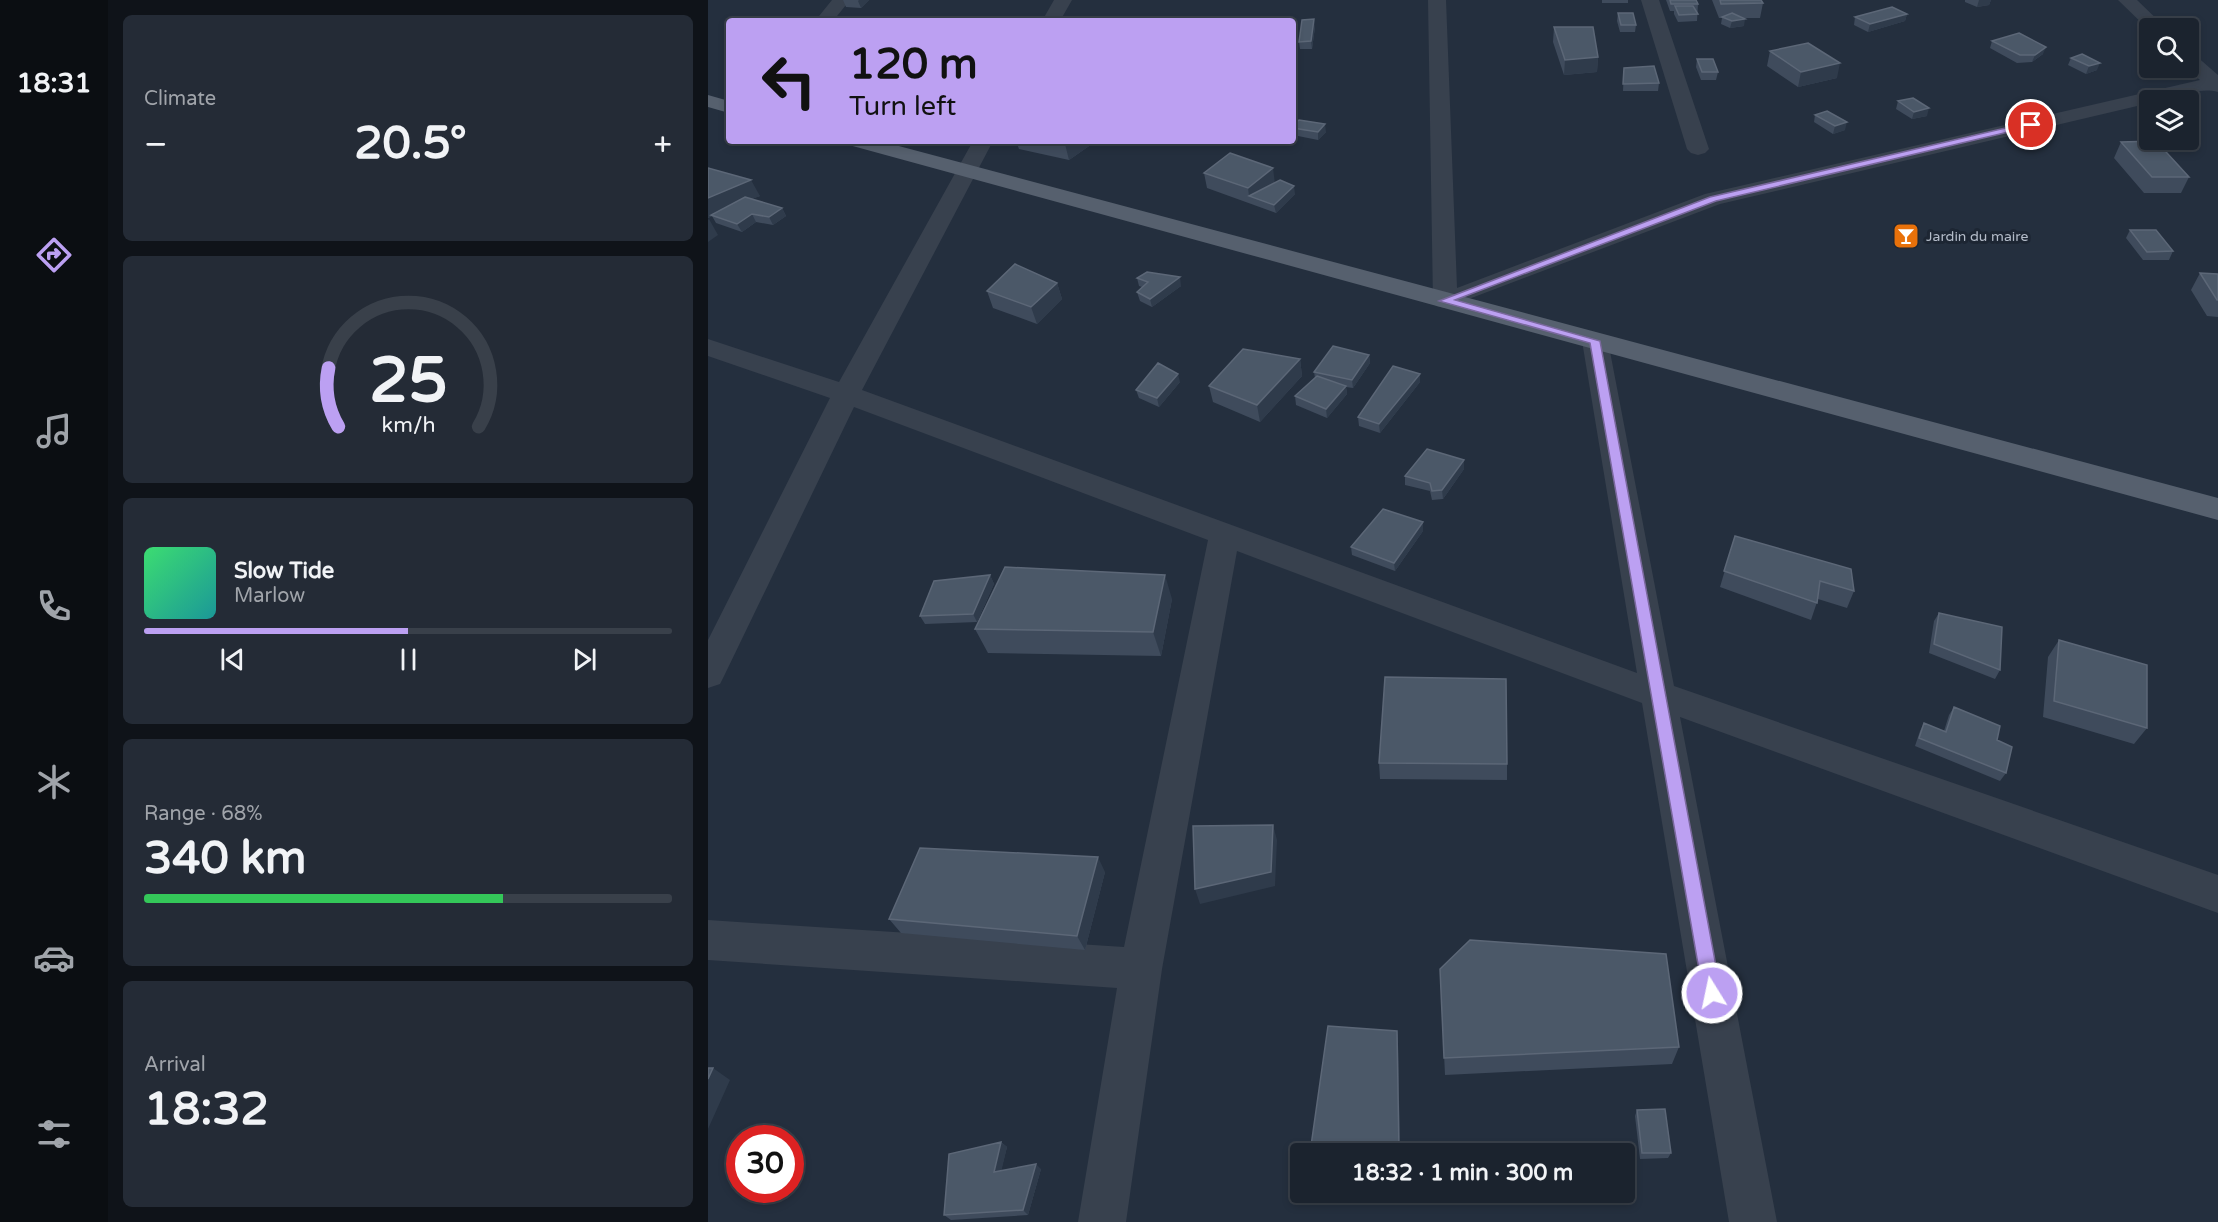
<!DOCTYPE html>
<meta charset="utf-8">
<style>
body{margin:0;font-family:"Varela Round",sans-serif;background:#242b36;color:#f1f3f6;height:100vh;display:flex;flex-direction:column;font-size:22px;white-space:nowrap}
*{box-sizing:border-box;margin:0}
p{font-size:20px;color:#a0a4aa}
.icon{flex:none;width:33px;height:33px;fill:none;stroke:currentColor;stroke-width:2;stroke-linecap:round;stroke-linejoin:round}
.map{position:relative;flex:1;overflow:hidden}
.drawer{display:flex;flex-direction:column;gap:15px;padding:15px;background:#0f1319;width:600px}
.drawer>*{flex:none}
.guide{position:absolute;left:18px;top:18px;width:570px;height:126px;border-radius:6px;box-shadow:0 3px 9px #0003,0 0 0 2px #39404a;background:#bca0f2;color:#111;overflow:hidden}
.buttons{position:absolute;left:1431px;top:18px;display:grid;gap:12px}
.buttons a{display:grid;place-items:center;width:60px;height:60px;border-radius:6px;background:#1b232e;box-shadow:0 3px 9px #0003,0 0 0 2px #39404a;font-size:30px}
.speed{position:absolute;left:18px;top:1125px;display:flex;gap:12px;font-size:30px;font-weight:700;text-align:center}
.speed>*{display:grid;place-content:center;width:78px;height:78px;border-radius:50%;background:#1b232e;box-shadow:0 3px 9px #0003,0 0 0 2px #39404a;line-height:1}
.speed .limit{border:9px solid #d22;background:#fff;color:#111}
.pin{position:absolute;display:grid;place-items:center;width:51px;height:51px;color:#fff;margin:-26px;border:3px solid #fff;border-radius:50%;box-shadow:0 2px 6px #0007}
.me{position:absolute;width:66px;margin:-33px;rotate:350deg;stroke-linejoin:round;filter:drop-shadow(0 0 4px #0008)}
.turn{display:flex;align-items:center;gap:21px;height:126px;padding:0 24px;font-size:27px}
.turn .icon{width:78px;height:78px;stroke-width:2.5}
.turn b{display:block;font-size:42px;line-height:51px}
.big{font-size:45px;font-weight:700;line-height:1.1}
.drawer .widget{flex:1;display:flex;flex-direction:column;justify-content:center;gap:9px;min-width:0;padding:0 21px;border-radius:9px;background:#242b36}
.drawer .dial{align-items:center;gap:0}
.dial svg{height:156px;overflow:visible;fill:none;stroke:#39404a;stroke-width:7;stroke-linecap:round;text-anchor:middle}
.dial text{fill:#f1f3f6;stroke:none}
.song{display:flex;align-items:center;gap:18px}
.cover{width:72px;height:72px;border-radius:9px;background:linear-gradient(135deg,hsl(140 70% 55%),hsl(180 70% 35%))}
.played{height:6px;border-radius:3px;background:linear-gradient(90deg,#bca0f2 50%,#39404a 50%)}
.keys{display:flex;justify-content:space-around;direction:ltr}
.heat{display:flex;justify-content:space-between;align-items:center;font-size:33px;direction:ltr}
.charge{height:9px;border-radius:4px;background:linear-gradient(90deg,#34c759 68%,#39404a 0)}
.trip{position:absolute;left:582px;top:1143px;width:345px;height:60px;border-radius:6px;background:#1b232e;box-shadow:0 3px 9px #0003,0 0 0 2px #39404a;font-weight:700;line-height:60px;text-align:center}
main{display:flex;flex:1;min-height:0}
.tabs{display:flex;flex-direction:column;width:108px;justify-content:space-around;align-items:center;background:#0b0e12;color:#a0a4aa}
.tabs .icon{width:42px;height:42px}
.tabs .on{color:#bca0f2}
.tabs b{font-size:27px;color:#f1f3f6}
.map>svg:first-child{display:block}
.lines{fill:none;stroke-linecap:round;stroke-linejoin:round}
.minor{fill:#38414e;fill-rule:evenodd}
.primary{fill:#56606e;fill-rule:evenodd}
.wall{fill:#3f4b5c}
.shaded-wall{fill:#2f3b4b}
.building{fill:#4b5868;stroke:#5c6777;stroke-width:1.5}
.route{fill:#bca0f2;stroke:#7a689d;stroke-width:1.5}
.labels{text-anchor:middle;stroke-width:6;stroke-linejoin:round;paint-order:stroke}
.far-poi-label{font-size:14px;fill:#b4bcc9;stroke:#1d2633;text-anchor:start}
</style>
<main>
<nav class="tabs">
<b>18:31</b>
<svg class="icon on" aria-label="directions" viewBox="0 0 24 24"><path d="M12 3l9 9-9 9-9-9zM9 14v-3h6M13 9l2 2-2 2"/></svg>
<svg class="icon" aria-label="music" viewBox="0 0 24 24"><path d="M9 18V5l10-2v13"/><circle cx="6" cy="18" r="3"/><circle cx="16" cy="16" r="3"/></svg>
<svg class="icon" aria-label="phone" viewBox="0 0 24 24"><path d="M5 4h4l2 5-3 2q2 4 5 5l2-3 5 2v4C11 20 4 13 5 4z"/></svg>
<svg class="icon" aria-label="climate" viewBox="0 0 24 24"><path d="M12 3v18M4 7l16 10M4 17L20 7"/></svg>
<svg class="icon" aria-label="car" viewBox="0 0 24 24"><path d="M5 17H2v-5l4-1 3-4h7l3 4 3 1v5h-3M9 17h6M6 11h13"/><circle cx="7" cy="17" r="2"/><circle cx="17" cy="17" r="2"/></svg>
<svg class="icon" aria-label="filters" viewBox="0 0 24 24"><path d="M4 7h16M4 17h16"/><circle cx="9" cy="7" r="2"/><circle cx="15" cy="17" r="2"/></svg>
</nav>
<section class="drawer">
<div class="widget"><p>Climate</p>
<div class="heat"><a>−</a><b class="big">20.5°</b><a>+</a></div>
</div>
<div class="widget dial"><svg viewBox="0 0 100 80">
<path d="M14 69A42 42 0 1 1 86 69"/>
<path d="M14 69A42 42 0 0 1 9 39" stroke="#bca0f2"/>
<text x="50" y="56" font-size="32" font-weight="700">25</text>
<text x="50" y="72" font-size="11">km/h</text>
</svg></div>
<div class="widget">
<div class="song"><i class="cover"></i><div><b>Slow Tide</b><p>Marlow</p></div></div>
<div class="played"></div>
<div class="keys"><svg class="icon" aria-label="previous" viewBox="0 0 24 24"><path d="M18 5L8 12l10 7zM5 5v14"/></svg><svg class="icon" aria-label="pause" viewBox="0 0 24 24"><path d="M8 5v14M16 5v14"/></svg><svg class="icon" aria-label="next" viewBox="0 0 24 24"><path d="M6 5l10 7-10 7zM19 5v14"/></svg></div>
</div>
<div class="widget"><p>Range · 68%</p><b class="big">340 km</b><div class="charge"></div></div>
<div class="widget"><p>Arrival</p><b class="big">18:32</b></div>
</section>
<div class="map">
<svg width="1510" height="1222" viewBox="0 0 1510 1222">
<rect width="100%" height="100%" fill="#242f3e"/>
<g class="lines">
<!-- minor -->
<path class="minor" d="M124,0H142L125,21H107Z
M346,0H364L352,21H334Z
M720,0H738L749,288L997,194L1492,80L1478,68H1480V54L1487,55L1510,75V92C1488,86 1465,100 1442,100V103L1012,204L737,308L728,306L725,301Z
M933,0H951L1001,149L997,153L990,155L983,153L979,149Z
M1410,0H1429L1458,28H1442V31Z
M265,141H285L154,390L929,673L874,341L878,335L887,333L896,335L900,341L966,686L1510,875V913L972,717L1069,1222H1021L934,703L529,551L454,969L418,1222H370L409,988L0,960V920L416,947L500,540L146,407L17,674L12,684L0,688V640L122,398L0,356V339L131,382Z"/>
<!-- primary -->
<path class="primary" d="M0,95L21,101V113L0,107Z
M138,141H172L1510,498V520L141,145Z"/>
</g>
<!-- wall -->
<path class="wall" d="M135,0H161L153,8L138,7Z
M894,0H920V3H894Z
M958,0H988L990,4L989,21L970,22L966,14V11H962Z
M1004,0H1053L1055,3L1052,18H1035L1036,26L1022,28L1013,24L1014,18H1011Z
M1257,0H1283L1281,5L1269,7L1257,2Z
M910,13L928,25L927,32H912L909,21Z
M1199,14L1197,21L1160,32L1146,25L1147,17Z
M607,27L604,49H592L591,42Z
M846,27L890,57L889,72L856,75L845,42Z
M1284,41L1335,54L1324,62L1309,63L1282,48Z
M1062,51L1129,78L1090,87L1059,66Z
M1363,58L1389,70L1378,74L1360,65Z
M989,59L1010,72L1008,80H993L988,67Z
M916,68L951,83L950,91H915Z
M1190,101L1219,116L1204,119L1188,109Z
M1107,115L1137,130L1125,134L1106,122Z
M585,125L618,132L610,140L585,135Z
M308,141H384V144L361,160L311,149Z
M1413,142L1481,177L1473,193H1436L1406,158Z
M0,168L52,196L43,199L74,208L78,216L65,225L48,222L34,232L8,223L4,216L0,218Z
M496,173L567,183L587,194L568,213L499,188Z
M1422,230L1465,251L1461,260H1435L1418,238Z
M1492,273L1510,274V317L1499,316L1483,290Z
M429,278L473,286L444,307L432,301L429,292L434,287L431,286Z
M349,283L354,299L329,324L285,308L279,291Z
M661,355L662,363L645,388L638,387L639,394L619,418L588,405L587,396L607,378L606,372Z
M592,359L594,376L552,422L505,402L501,386Z
M712,374V382L672,433L651,426L650,417Z
M472,382L451,407L431,398L428,390Z
M756,469L735,499L724,500L722,491L697,485V476Z
M715,531L687,571L644,555L643,547Z
M1027,536L1146,591L1139,608L1110,599L1103,620L1012,587Z
M282,575L286,584L269,622L217,624L212,616Z
M464,599L453,656L280,653L267,629Z
M1231,613L1292,670L1287,679L1221,653L1226,621Z
M1351,640L1439,728L1426,744L1335,717L1340,657Z
M1246,707L1289,740L1298,773L1292,781L1207,746L1212,731L1216,723L1236,731L1241,715Z
M671,763L799,764V780L672,779Z
M397,872L377,950L193,933L181,919Z
M732,969L971,1047L964,1064L737,1075Z
M689,1031L690,1043L692,1154H602Z
M929,1110L963,1153L960,1158L932,1159L927,1116Z
M293,1142L299,1147L293,1170L333,1169L320,1215L243,1220L236,1215Z"/>
<!-- shaded-wall -->
<path class="shaded-wall" d="M151,0H161L153,8L150,1Z
M1271,0H1283L1281,5L1269,7Z
M1199,14L1197,21L1160,32L1162,24Z
M606,19L607,27L604,49L603,41Z
M1037,19L1036,26L1022,28L1024,21Z
M1338,47L1335,54L1324,62L1327,55Z
M890,57L889,72L856,75L857,60Z
M1132,63L1129,78L1090,87L1093,72Z
M1392,63L1389,70L1378,74L1381,66Z
M1221,108L1219,116L1204,119L1206,112Z
M1139,122L1137,130L1125,134L1127,126Z
M617,124L618,132L610,140V132Z
M362,141H384V144L361,160L357,144Z
M565,168L567,184L541,196L542,204L540,188Z
M43,180L52,196L3,215L4,216L0,218V198Z
M586,186L587,194L568,213L566,205Z
M74,208L78,216L65,225L61,217Z
M44,214L48,222L34,232L29,224Z
M1,219L10,235L0,242V220Z
M472,277L473,286L444,307L442,299Z
M349,283L354,299L329,324L323,307Z
M661,355L662,363L645,388L644,380Z
M592,359L594,376L552,422L549,405Z
M470,374L472,382L451,407L449,398Z
M712,374V382L672,433L671,424Z
M638,386L639,394L619,418L618,409Z
M756,460V469L735,499L734,490Z
M715,522V531L687,571L686,563Z
M282,575L286,584L269,622L265,614Z
M457,575L464,599L453,656L445,632Z
M565,825L569,840L567,886L492,904L487,889Z
M390,857L397,872L377,950L369,936Z
M689,1031L690,1043L692,1154H691V1152Z
M5,1068L22,1080L0,1129V1079Z
M293,1142L299,1147L292,1177L286,1172Z
M328,1164L333,1169L320,1215L315,1210Z"/>
<!-- building -->
<path class="building" d="M962,0H988L990,4H963Z
M1012,0H1053L1055,3L1013,4Z
M967,6H985L990,14L971,15Z
M1184,7L1199,14L1162,24L1147,17Z
M910,13H925L928,25H913Z
M1024,13L1037,19L1024,21L1014,17Z
M606,19L603,41L591,42L594,20Z
M846,27H885L890,57L857,60Z
M1311,33L1338,47L1327,55H1312L1284,41Z
M1100,43L1132,63L1093,72L1062,51Z
M1374,54L1392,63L1381,66L1363,58Z
M989,59H1005L1010,72H994Z
M946,66L951,83L915,84L916,68Z
M1205,98L1221,108L1206,112L1190,101Z
M1119,111L1139,122L1127,126L1107,115Z
M591,120L617,124L610,132L585,128V125Z
M341,141H362L357,144Z
M1448,141L1481,177H1444L1413,142Z
M522,153L565,168L540,188L496,173Z
M0,168L43,180L0,198Z
M572,180L586,186L566,205L541,196Z
M37,197L74,208L61,217L44,214L29,224L3,215Z
M1422,230H1448L1465,251L1439,252Z
M307,264L349,283L323,307L279,291Z
M439,272L472,277L442,299L429,292L440,282L429,278Z
M1492,273L1510,274V300H1509Z
M625,346L661,355L644,380L606,372Z
M535,349L592,359L549,405L501,386Z
M450,363L470,374L449,398L428,390Z
M685,366L712,374L671,424L650,417Z
M609,376L638,386L618,409L587,396Z
M719,449L756,460L734,490L724,491L722,483L697,476Z
M675,509L715,522L686,563L643,547Z
M1027,536L1143,569L1146,591L1112,581L1109,603L1016,571Z
M297,567L457,575L445,632L267,629Z
M282,575L265,614L212,616L226,581Z
M1231,613L1294,627L1292,670L1226,644Z
M1351,640L1439,665V728L1346,701Z
M677,677L798,679L799,764L671,763Z
M1246,707L1292,726L1289,740L1304,747L1298,773L1211,738L1216,723L1238,732Z
M565,825L563,872L487,889L485,826Z
M212,848L390,857L369,936L181,919Z
M762,940L958,954L971,1047L736,1058L732,969Z
M620,1026L689,1031L691,1152L602,1153Z
M0,1068H5L0,1079Z
M957,1109L963,1153H934L929,1110Z
M293,1142L286,1172L328,1164L315,1210L236,1215L241,1154Z"/>
<!-- route -->
<path class="route" d="M1323,122L1326,123V126L1008,201L747,300L892,341L1013,993L1010,999L1004,1002L998,999L995,993L882,343L731,301L1002,197Z"/>
<!-- icons -->
<defs>
<g id="bar-square" transform="scale(1.35)"><rect x="-9" y="-9" width="18" height="18" rx="4" fill="#e8710a" stroke="#1d2633"/><path d="M-6-5H6L.8 .8V4.5H3.5V6h-7V4.5H-.8V.8Z" fill="#fff"/></g>
</defs>
<g fill-rule="evenodd">
<use href="#bar-square" x="1198" y="236"/>
</g>
<g class="labels">
<!-- far-poi labels -->
<g class="far-poi-label">
<text x="1218" y="241">Jardin du maire</text>
</g>
</g>
</svg>
<div class="buttons">
<a><svg class="icon" aria-label="search" viewBox="0 0 24 24"><circle cx="10" cy="10" r="6"/><path d="M15 15l6 6"/></svg></a>
<a><svg class="icon" aria-label="layers" viewBox="0 0 24 24"><path d="M12 4l9 5-9 5-9-5zM3 14l9 5 9-5"/></svg></a>
</div>
<div class="speed"><div class="limit">30</div></div>
<div class="pin" style="left:1323px;top:125px;background:#d93025"><svg class="icon" aria-label="arrive" viewBox="0 0 24 24"><path d="M6 21V4h12l-3 4 3 4H6"/></svg></div>
<svg class="me" style="left:1004px;top:993px" viewBox="-20 -20 40 40"><circle r="17" fill="#bca0f2" stroke="#fff" stroke-width="3"/><path d="M0-11L8 9 0 5-8 9z" fill="#fff"/></svg>
<div class="trip">18:32 · 1 min · 300 m</div>
<div class="guide">
<div class="turn"><svg class="icon" aria-label="left" viewBox="0 0 24 24"><path d="M17 20v-9H6M10 6l-5 5 5 5"/></svg><div><b>120 m</b>Turn left</div></div>
</div>
</div>
</main>
